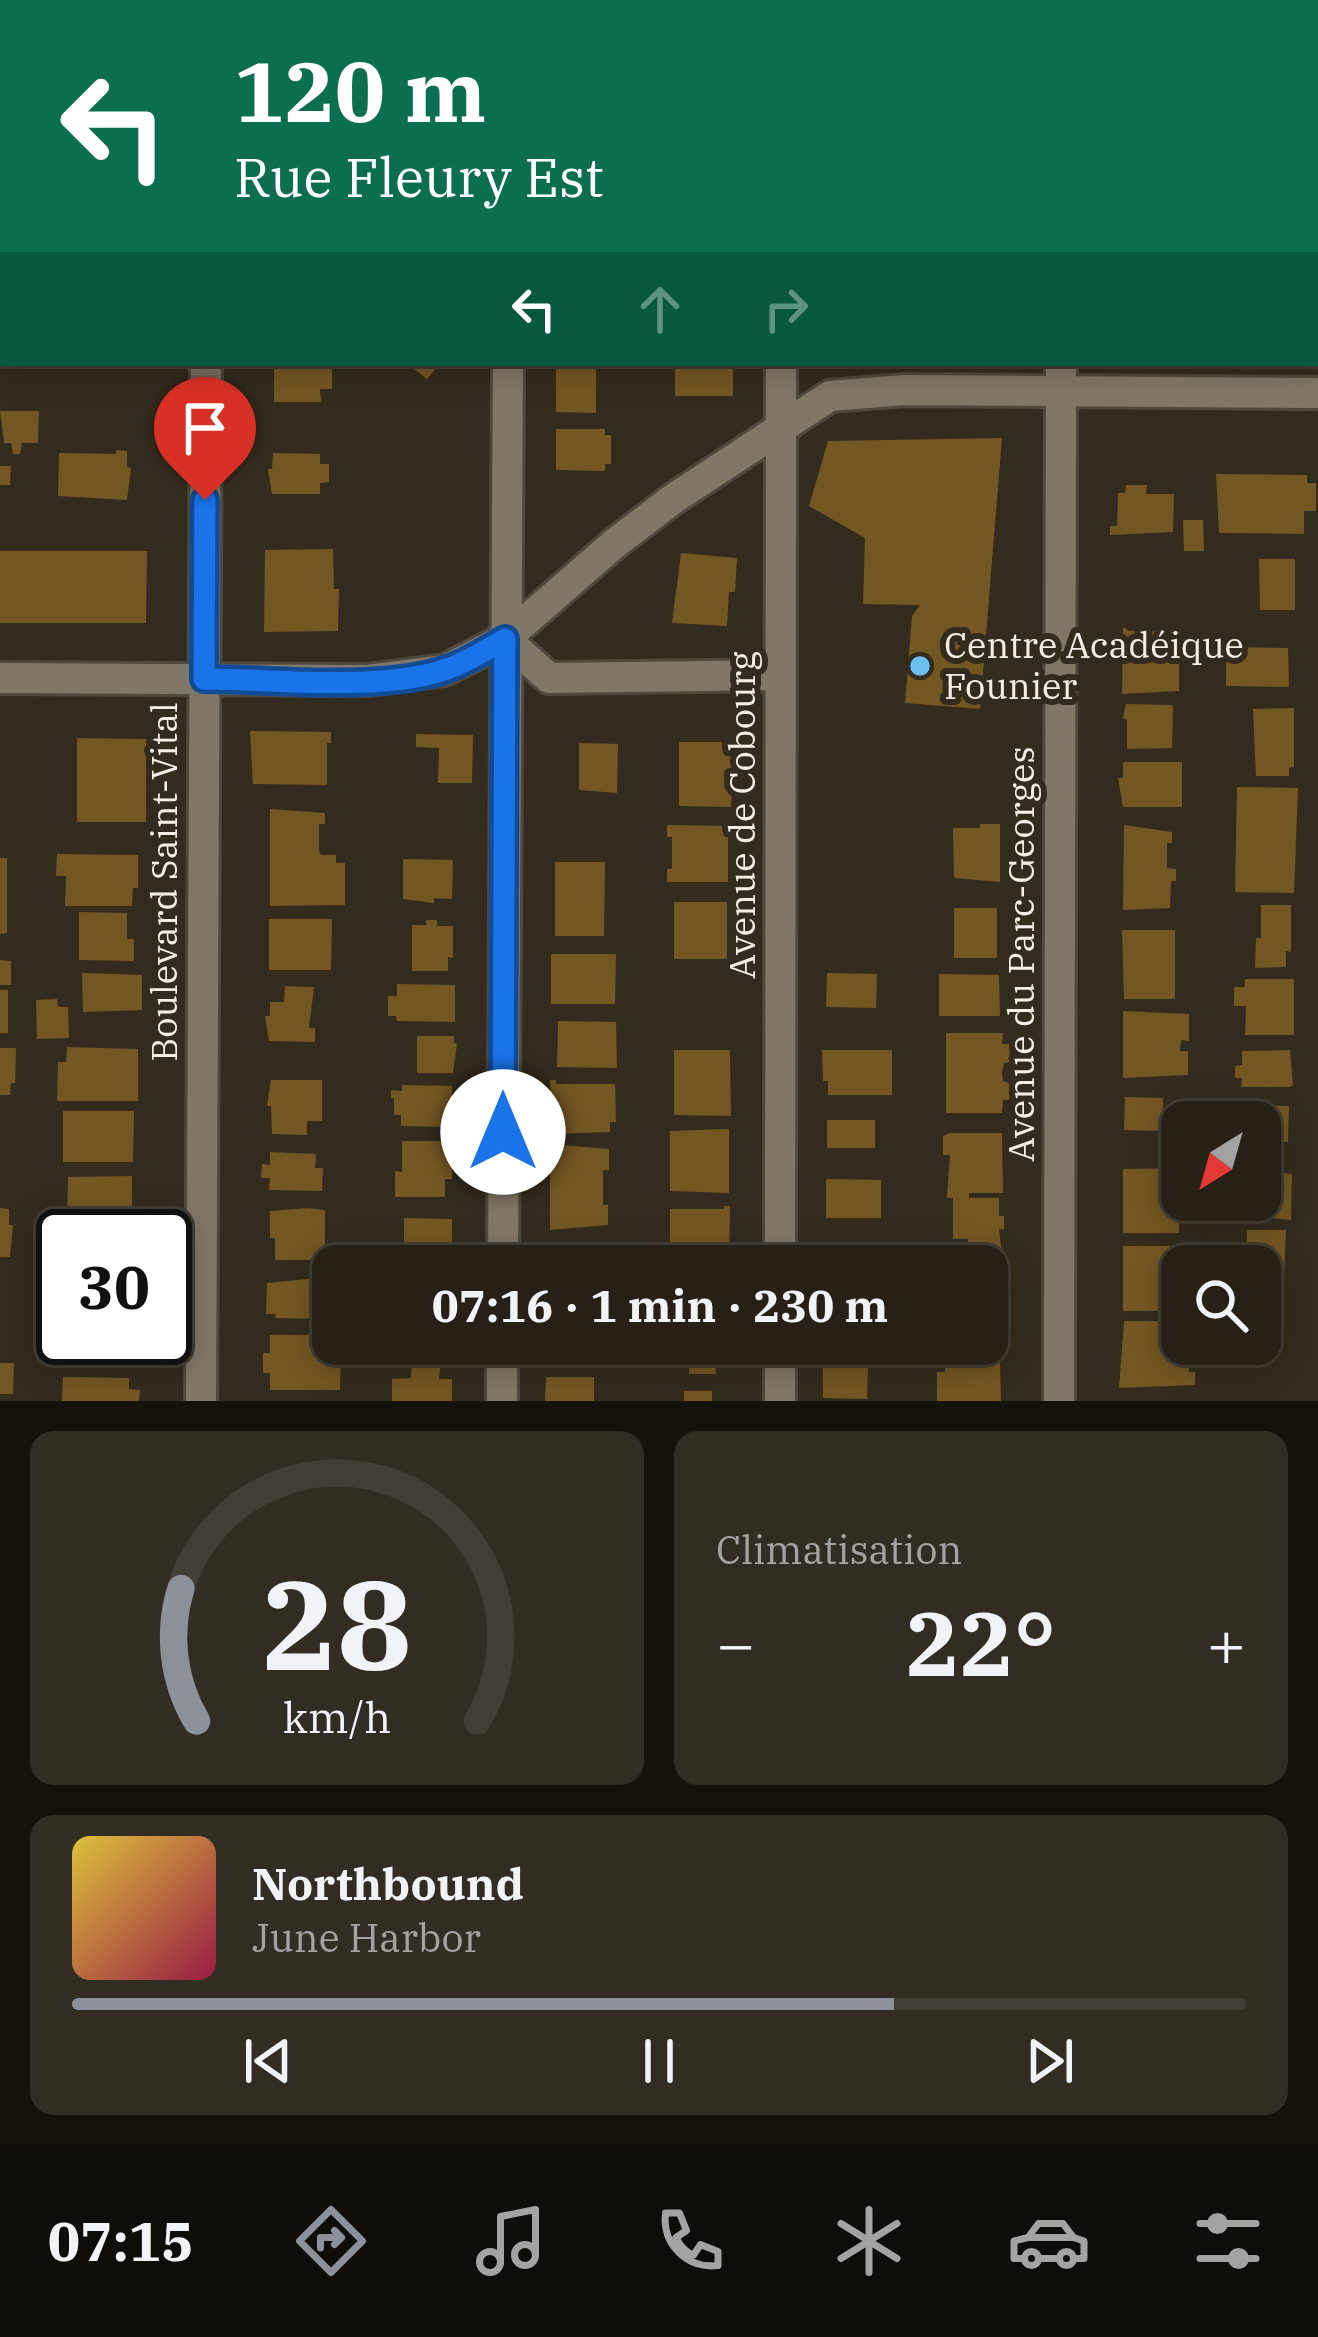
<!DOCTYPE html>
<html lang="fr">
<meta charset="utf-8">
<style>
body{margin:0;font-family:"IBM Plex Serif",serif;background:#322d23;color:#f1f3f6;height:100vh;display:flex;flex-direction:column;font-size:45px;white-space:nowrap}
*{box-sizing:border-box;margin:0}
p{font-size:39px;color:#a4a3a1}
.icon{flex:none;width:66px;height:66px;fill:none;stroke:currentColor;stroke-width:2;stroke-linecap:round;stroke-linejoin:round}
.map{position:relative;height:1401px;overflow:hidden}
.sheet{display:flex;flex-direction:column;gap:30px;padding:30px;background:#15120c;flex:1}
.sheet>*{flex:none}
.banner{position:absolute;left:0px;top:0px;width:1320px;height:366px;box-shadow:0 6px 30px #0003,0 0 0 3px #423e35;background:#0b6e4f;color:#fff;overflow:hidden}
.needle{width:78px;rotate:217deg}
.tools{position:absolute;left:1161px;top:1101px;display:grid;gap:24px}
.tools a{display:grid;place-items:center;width:120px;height:120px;border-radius:24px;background:#262016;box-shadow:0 6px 30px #0003,0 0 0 3px #423e35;font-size:60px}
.speed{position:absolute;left:36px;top:1209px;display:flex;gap:24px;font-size:60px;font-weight:700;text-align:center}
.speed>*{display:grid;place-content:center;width:156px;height:156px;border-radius:50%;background:#262016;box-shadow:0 6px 30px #0003,0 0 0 3px #423e35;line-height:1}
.speed .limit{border:6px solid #111;border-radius:18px;background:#fff;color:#111}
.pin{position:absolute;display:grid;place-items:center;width:102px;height:102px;color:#fff;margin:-123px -51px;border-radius:50% 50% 50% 0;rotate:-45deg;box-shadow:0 0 12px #0007}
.pin .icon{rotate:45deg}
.me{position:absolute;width:132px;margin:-66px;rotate:0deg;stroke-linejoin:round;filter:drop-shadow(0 0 9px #0008)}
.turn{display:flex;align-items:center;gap:42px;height:252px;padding:0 36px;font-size:54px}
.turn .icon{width:156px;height:156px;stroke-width:2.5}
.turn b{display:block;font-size:84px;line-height:102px}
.lanes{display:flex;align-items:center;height:114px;padding:0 36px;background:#0003;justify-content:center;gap:60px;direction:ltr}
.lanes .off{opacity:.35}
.big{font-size:90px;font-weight:700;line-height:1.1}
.sheet .card{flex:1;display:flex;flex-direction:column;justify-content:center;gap:18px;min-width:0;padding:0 42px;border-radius:24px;background:#322d23}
.sheet .dial{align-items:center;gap:0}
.dial svg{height:312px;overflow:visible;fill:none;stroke:#423e35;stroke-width:7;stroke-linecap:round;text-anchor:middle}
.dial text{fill:#f1f3f6;stroke:none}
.song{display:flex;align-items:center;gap:36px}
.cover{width:144px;height:144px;border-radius:18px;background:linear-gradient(135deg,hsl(50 70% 55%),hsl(340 70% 35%))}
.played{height:12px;border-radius:6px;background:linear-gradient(90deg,#8c9099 70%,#423e35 70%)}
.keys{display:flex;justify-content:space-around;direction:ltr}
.heat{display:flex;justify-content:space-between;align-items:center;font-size:66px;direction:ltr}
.sheet .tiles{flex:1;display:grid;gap:30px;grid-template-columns:1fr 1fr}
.card:last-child{grid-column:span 2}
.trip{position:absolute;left:312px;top:1245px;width:696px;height:120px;border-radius:24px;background:#262016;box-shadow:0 6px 30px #0003,0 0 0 3px #423e35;font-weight:700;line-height:120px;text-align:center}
.tabs{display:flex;height:192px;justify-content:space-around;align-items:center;background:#0f0d09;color:#a4a3a1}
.tabs .icon{width:84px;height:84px}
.tabs .active{color:#8c9099}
.tabs b{font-size:54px;color:#f1f3f6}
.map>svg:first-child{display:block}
.building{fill:#735723}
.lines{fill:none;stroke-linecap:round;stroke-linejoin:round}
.minor-casing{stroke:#4f493d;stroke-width:36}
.minor{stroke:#817767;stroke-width:30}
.route-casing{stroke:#114b97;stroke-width:30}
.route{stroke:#1a73e8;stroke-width:21}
.poi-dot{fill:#6ec2f3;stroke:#332b1d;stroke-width:4.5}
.labels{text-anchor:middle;stroke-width:12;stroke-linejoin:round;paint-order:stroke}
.poi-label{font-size:36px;fill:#f4efe6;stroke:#332b1d;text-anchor:start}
.street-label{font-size:36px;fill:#f4efe6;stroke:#332b1d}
</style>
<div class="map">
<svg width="1318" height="1401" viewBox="0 0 1318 1401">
<rect width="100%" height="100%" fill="#332b1d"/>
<!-- building -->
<path class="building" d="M274,363L332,365V389H320L321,402H274Z
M406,363H440L427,379Z
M675,363H733V396H675Z
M556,364L596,365V413L556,412Z
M0,411H39L38,443H22L20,454H13L11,443H4Z
M556,429H605V435H611V464H605V471L556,470Z
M1002,438L980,709L905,703L912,616L920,605L863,604L865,538L809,506L828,441Z
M116,450L127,451V467L131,468L127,500L58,496L59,453L116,454Z
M273,453L320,454V464H329V482L320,483V494H272L268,469H272Z
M0,466H11L10,485H0Z
M1216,474L1307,475V483H1316V511H1304V534L1219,533Z
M1126,485H1147L1146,494H1174L1173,532L1110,535V526H1117L1118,493H1125Z
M1183,520H1203L1204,551H1184Z
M333,549L334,589H339L338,631L264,632L265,550Z
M0,551H147L146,623H0Z
M681,553L737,558L735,592H729L727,626L672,623Z
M1259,559H1295V610H1260Z
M1123,627L1129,631L1179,632V691L1122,694Z
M1226,647L1288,648L1289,687L1226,686Z
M1126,704L1173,705L1172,748L1127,749V720L1123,718Z
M1294,708V767L1289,768V776H1256L1253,709Z
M250,731L331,732V743H327V785L253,784Z
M416,734L473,735L472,783H438L439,748L416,747Z
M77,738L146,739V822H77Z
M679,742H732V762H736V772H731V777L736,776V787H732L731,807L679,806Z
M579,743L618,744L617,793L579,790Z
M1123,762H1182V807H1123L1118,778H1123Z
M1237,787L1298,788L1294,893L1235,892Z
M270,809L325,813V824H319V851L321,855H336V863H345V905L270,906Z
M980,824H1000V882L954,878L953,828H980Z
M667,825L728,826V882H667V869H672V837H667Z
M1124,825L1172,832V843H1167V868L1176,869V881H1171L1170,908L1123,910Z
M57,854L138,855V888H133L132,906H65L66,876H56Z
M0,858H7V933L0,934Z
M403,859L453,860L452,899L434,898V903L403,899Z
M555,862H605L604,936H555Z
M674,902H727V959H674Z
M1261,905H1291V952L1286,951V967L1255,968L1256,938H1261Z
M954,908H997V958H954Z
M79,912L127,913V939H134V961L79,960Z
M269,919H332L331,970H269Z
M426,920H437V926H453V958L448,957V971H412V925H426Z
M1122,930H1175V999H1124Z
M551,954H616L615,1004H551Z
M0,960L11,961V985H0Z
M82,973L142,975V1010L83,1012Z
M827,973L877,974L876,1008L826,1007Z
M939,974L999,975L1000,1016H939Z
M1245,979H1294V1035H1245L1246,1006H1234V987H1245Z
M397,984L455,985V1022L397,1021L396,1016H388V996H397Z
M285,986L314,987L309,1028H315V1042L269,1041L265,1016H270V1002H284Z
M0,990H8V1033H0Z
M57,999L58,1007H68L69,1038L37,1039L36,1000Z
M1123,1011L1189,1014V1041L1181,1040L1180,1051H1188V1075L1123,1078Z
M558,1021L616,1022L617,1068L557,1067Z
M946,1033H1003L1002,1044H1009L1010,1062L1004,1063L1002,1072L1003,1081L1009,1083V1100H1003L1002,1113H946Z
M417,1036H454V1043L457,1044L453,1073H417Z
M67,1047L138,1049V1101H57L58,1062H66Z
M0,1048H16L15,1083H11L10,1095H0Z
M674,1050H730L731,1116L674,1115Z
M822,1050H892V1095H828V1081H823Z
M1290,1050L1293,1085L1290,1087H1241L1242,1078H1235V1066L1242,1065V1051Z
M271,1080H322V1121H307V1135L272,1134L271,1106H267Z
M550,1080H556V1084H615L616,1122H610V1132L551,1134Z
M402,1085L452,1086V1098H459V1114H452V1127L401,1126V1115H394V1098H391V1090L402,1091Z
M1125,1097L1163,1098V1131L1124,1130Z
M1238,1105L1289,1106L1288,1142H1260V1122H1238Z
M63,1111H134L133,1162H63Z
M827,1120H875V1148H827Z
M724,1129H729V1193L670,1191V1131Z
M950,1133H1002L1003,1193H969V1198H999V1216H1004V1230L999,1229L1002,1253L967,1251L968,1239H953V1198H947L950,1155H943V1136Z
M402,1141H452V1179H445V1197H395V1171L402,1172Z
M550,1144L609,1149V1170H603V1205H608V1225L550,1230Z
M270,1152L316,1154L315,1168H323L322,1191L269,1190L270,1178H261L262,1164L270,1165Z
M1179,1168V1233H1123V1169Z
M1281,1173L1292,1174L1291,1220L1244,1215V1200H1260V1176L1281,1177Z
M132,1176V1227L67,1225L68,1177Z
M826,1179L881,1180V1218H826Z
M724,1206H730L729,1266H670V1209H724Z
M0,1208L9,1209V1225H13L10,1257H0Z
M308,1208L325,1210V1260H275V1238H270V1211Z
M404,1218L452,1219V1246H447V1260H404Z
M1247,1230H1286L1284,1276H1260V1266H1246Z
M544,1242H601V1258H593V1266H544Z
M1123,1246H1180L1181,1311H1123Z
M819,1247L885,1248V1266H818Z
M318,1278L328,1279V1315L325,1319L275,1318L276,1314H266L267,1283Z
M987,1283H995L996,1328H987Z
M1124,1321H1176V1347L1189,1346V1372H1195V1385L1119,1388Z
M270,1335H333V1344H341L340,1390H270V1373H263V1353H270Z
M66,1338H132L133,1352H75V1347L67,1346Z
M387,1344H454V1358L387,1355Z
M544,1344H595V1351L544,1352Z
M740,1344L736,1362H715L716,1374H689V1366L676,1365V1345Z
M946,1359L1000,1360L1001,1401H937V1372H945Z
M823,1361L868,1362L867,1399L823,1398Z
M0,1363H14L13,1394H0Z
M412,1364L440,1365L439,1379H452V1401H392V1379L411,1378Z
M63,1377L129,1378V1389L140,1390L139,1401H62Z
M546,1377H594V1401H545Z
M684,1391H712V1401H684Z"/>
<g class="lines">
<!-- minor casing -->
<g class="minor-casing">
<path id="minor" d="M781,0V3
M207,3V0
M509,3V0
M1062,3V0
M505,639L549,678L780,675
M0,678L368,680L445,670L505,639L614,544L673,499L830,396L904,390L1318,393
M503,1266L508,363
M780,1266L781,363
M201,1401L206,363
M502,1401V1344
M780,1401V1344
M1059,1401L1061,363"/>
</g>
<!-- minor -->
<use href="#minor" class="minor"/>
</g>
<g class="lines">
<!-- route casing -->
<g class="route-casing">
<path id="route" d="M205,500L204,679C274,679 382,692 447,669C468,662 486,650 505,639L503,1132"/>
</g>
<!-- route -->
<use href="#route" class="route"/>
</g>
<!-- markers -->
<circle class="poi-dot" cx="920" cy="666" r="12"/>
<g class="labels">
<!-- poi labels -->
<g class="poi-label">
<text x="944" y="658">Centre Acadéique<tspan x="944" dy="41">Founier</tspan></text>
</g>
<!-- street labels -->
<g class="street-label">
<text transform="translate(742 815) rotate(-90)" y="13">Avenue de Cobourg</text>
<text transform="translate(164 882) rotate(-90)" y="13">Boulevard Saint-Vital</text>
<text transform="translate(1021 954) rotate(-90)" y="13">Avenue du Parc-Georges</text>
</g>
</g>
</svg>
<div class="tools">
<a><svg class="needle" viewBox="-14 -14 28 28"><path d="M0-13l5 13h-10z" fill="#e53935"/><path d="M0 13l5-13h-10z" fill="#a4a3a1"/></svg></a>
<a><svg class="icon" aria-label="search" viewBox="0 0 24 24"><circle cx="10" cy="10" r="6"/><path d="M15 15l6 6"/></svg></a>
</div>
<div class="speed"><div class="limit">30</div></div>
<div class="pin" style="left:205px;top:500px;background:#d93025"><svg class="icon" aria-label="arrive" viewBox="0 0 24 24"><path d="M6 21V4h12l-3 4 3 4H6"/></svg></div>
<svg class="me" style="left:503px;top:1132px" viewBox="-20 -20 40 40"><circle r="19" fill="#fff"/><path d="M0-13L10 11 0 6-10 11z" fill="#1a73e8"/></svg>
<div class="trip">07:16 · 1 min · 230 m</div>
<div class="banner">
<div class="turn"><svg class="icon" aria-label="left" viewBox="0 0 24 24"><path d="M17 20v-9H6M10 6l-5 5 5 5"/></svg><div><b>120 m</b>Rue Fleury Est</div></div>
<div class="lanes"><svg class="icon" aria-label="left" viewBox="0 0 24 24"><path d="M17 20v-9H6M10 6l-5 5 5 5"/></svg><svg class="icon off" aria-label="ahead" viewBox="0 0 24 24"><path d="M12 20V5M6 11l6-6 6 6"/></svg><svg class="icon off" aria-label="right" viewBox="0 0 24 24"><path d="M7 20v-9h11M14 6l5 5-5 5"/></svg></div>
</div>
</div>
<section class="sheet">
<div class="tiles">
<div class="card dial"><svg viewBox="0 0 100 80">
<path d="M14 69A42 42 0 1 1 86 69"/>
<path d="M14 69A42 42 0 0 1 10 35" stroke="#8c9099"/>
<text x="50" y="56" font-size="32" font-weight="700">28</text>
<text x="50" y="72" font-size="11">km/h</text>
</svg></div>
<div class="card"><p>Climatisation</p>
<div class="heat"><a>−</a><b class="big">22°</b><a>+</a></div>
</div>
<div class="card">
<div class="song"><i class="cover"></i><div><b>Northbound</b><p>June Harbor</p></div></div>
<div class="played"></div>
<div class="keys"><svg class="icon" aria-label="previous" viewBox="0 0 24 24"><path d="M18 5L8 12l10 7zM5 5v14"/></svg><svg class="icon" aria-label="pause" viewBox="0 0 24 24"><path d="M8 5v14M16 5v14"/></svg><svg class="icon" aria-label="next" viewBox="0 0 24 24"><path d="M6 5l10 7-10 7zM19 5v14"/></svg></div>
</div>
</div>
</section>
<nav class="tabs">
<b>07:15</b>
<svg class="icon active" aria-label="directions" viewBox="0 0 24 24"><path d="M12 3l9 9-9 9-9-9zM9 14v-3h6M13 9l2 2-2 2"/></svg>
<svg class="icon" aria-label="music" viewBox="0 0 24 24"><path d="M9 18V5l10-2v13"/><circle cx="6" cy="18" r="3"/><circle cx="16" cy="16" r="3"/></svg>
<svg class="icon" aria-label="phone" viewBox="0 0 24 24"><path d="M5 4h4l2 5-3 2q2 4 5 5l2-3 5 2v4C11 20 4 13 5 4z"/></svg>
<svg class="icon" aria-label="climate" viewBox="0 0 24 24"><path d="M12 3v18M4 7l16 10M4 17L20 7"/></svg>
<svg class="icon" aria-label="car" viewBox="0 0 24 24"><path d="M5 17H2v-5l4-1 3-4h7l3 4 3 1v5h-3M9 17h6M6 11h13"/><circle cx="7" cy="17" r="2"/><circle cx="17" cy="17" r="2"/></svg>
<svg class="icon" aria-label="filters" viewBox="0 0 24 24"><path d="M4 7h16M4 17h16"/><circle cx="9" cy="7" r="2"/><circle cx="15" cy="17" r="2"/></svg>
</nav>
